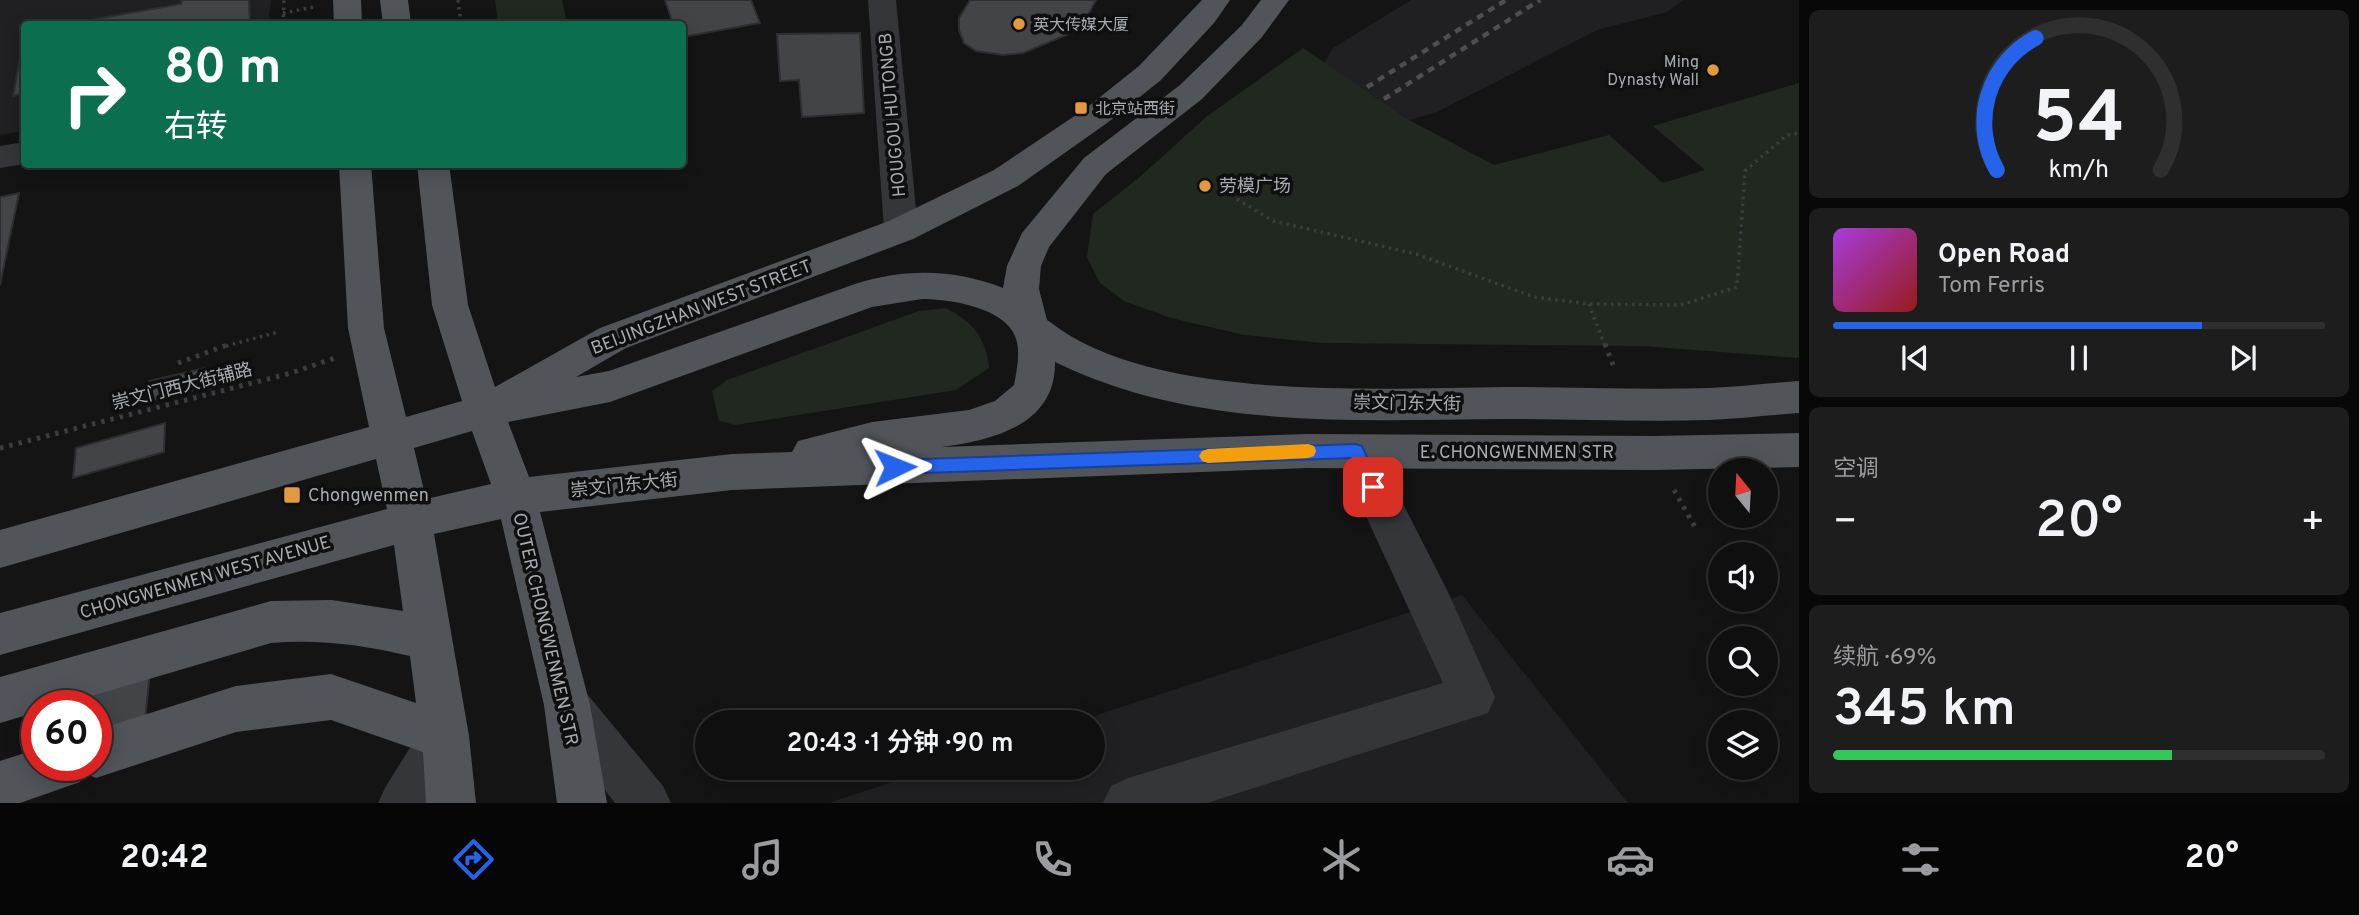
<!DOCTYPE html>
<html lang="zh">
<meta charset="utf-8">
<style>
body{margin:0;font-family:Overpass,"Noto Sans SC",sans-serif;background:#1d1d1e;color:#f1f3f6;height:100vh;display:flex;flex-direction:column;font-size:26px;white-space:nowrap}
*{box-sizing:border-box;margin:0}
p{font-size:23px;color:#9b9c9f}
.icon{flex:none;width:38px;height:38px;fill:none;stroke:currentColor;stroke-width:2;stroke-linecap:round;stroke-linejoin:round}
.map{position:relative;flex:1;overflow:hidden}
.details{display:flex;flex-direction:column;gap:10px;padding:10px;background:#080809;width:560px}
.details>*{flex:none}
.guide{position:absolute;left:21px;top:21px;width:665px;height:147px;border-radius:7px;box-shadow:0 4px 18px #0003,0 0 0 2px #2f2f30;background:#0b6e4f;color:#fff;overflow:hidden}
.needle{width:46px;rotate:342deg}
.fabs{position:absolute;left:1708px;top:458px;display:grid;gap:14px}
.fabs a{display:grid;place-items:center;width:70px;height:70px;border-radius:50%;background:#0f0f10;box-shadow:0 4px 18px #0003,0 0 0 2px #2f2f30;font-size:35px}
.speed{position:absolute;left:21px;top:690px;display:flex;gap:14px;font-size:35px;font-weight:700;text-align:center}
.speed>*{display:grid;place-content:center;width:91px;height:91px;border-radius:50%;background:#0f0f10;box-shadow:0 4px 18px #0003,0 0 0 2px #2f2f30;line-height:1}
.speed .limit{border:10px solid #d22;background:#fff;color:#111}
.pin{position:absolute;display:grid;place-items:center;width:60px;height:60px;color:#fff;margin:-30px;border-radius:14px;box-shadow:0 4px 10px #0006}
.me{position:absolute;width:77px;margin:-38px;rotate:88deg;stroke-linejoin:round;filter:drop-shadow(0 0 5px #0008)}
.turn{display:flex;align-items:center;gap:24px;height:147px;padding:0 28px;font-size:32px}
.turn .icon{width:91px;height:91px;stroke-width:2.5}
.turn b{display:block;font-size:49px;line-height:60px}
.big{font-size:52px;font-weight:600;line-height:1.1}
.details .card{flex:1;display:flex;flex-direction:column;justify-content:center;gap:10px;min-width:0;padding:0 24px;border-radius:10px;background:#1d1d1e}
.details .dial{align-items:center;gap:0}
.dial svg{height:182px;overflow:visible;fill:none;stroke:#2f2f30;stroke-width:7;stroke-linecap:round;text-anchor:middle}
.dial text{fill:#f1f3f6;stroke:none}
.song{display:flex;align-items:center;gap:21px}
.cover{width:84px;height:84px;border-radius:10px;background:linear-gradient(135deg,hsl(280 70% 55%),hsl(0 70% 35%))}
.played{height:7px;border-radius:4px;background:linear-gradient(90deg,#2563eb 75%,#2f2f30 75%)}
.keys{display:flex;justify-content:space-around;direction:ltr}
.heat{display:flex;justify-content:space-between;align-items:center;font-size:38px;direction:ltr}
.charge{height:10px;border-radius:5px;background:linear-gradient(90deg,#34c759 69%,#2f2f30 0)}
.trip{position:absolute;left:695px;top:710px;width:410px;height:70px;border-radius:35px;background:#0f0f10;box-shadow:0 4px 18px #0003,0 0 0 2px #2f2f30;font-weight:600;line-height:70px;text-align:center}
.tab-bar{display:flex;height:112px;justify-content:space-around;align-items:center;background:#060606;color:#9b9c9f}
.tab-bar .icon{width:49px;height:49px}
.tab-bar .active{color:#2563eb}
.tab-bar b{font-size:32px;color:#f1f3f6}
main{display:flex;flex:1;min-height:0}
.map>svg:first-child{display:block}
.built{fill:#202022}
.green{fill:#202820}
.building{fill:#434448;stroke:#2e2e31;stroke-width:2}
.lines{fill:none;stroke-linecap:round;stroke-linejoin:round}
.path-far1{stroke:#3b3d41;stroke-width:3.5;stroke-dasharray:2.5 4.5;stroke-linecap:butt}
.path{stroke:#3b3d41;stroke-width:5;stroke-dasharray:3.5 6;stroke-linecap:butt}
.minor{fill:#35363a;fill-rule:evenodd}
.major{fill:#515459;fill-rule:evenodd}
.rail{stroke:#4c4e53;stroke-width:4.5;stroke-dasharray:7 6;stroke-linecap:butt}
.route{fill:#2563eb;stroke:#184099;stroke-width:2}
.slow{fill:#f59e0b}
.poi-dot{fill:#e2993f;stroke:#0f0f10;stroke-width:2.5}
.labels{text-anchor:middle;stroke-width:7;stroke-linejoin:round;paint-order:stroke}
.far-poi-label{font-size:16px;fill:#a7acb4;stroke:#0f0f10;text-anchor:start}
.street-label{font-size:18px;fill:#a7acb4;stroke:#0f0f10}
.poi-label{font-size:18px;fill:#a7acb4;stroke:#0f0f10;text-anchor:start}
</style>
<main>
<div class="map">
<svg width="1799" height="803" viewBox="0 0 1799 803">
<rect width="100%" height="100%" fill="#141415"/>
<!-- built -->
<path class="built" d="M0,0H271L268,24H24V131L0,135Z
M1411,0H1684L1667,12L1597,30L1437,112L1409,120L1324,63L1333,48Z
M1462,595L1628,803H829L935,768H1092V723H1073Z"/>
<!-- green -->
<path class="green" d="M495,0H562L567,24H498Z
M1303,48L1409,120L1494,165L1609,135L1663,183L1705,170L1653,126L1799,83V358L1642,346L1323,343L1244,335L1171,318L1124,301L1100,283L1087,257L1093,214L1141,176L1206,117Z
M946,308C973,322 986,338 989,368L956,390L735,425L719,421L712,391L727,380L919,311Z"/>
<!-- building -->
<path class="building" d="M182,0H249L250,24H67L181,4Z
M665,0H751L760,23L682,37V24H673Z
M970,0H1096L1087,17L1069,34L1023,53L1003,55L976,51L964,43L959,30V18Z
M860,33L864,113L802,117L799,80L780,81L777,34Z
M24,35V93L13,96Z
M19,193L0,285V197Z
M205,368L203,388L146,402L149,381Z
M165,423L164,452L73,478L76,448Z
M150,672L145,721L96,735V705H37V752L23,756L32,705Z"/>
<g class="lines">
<!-- path-far1 -->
<path class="path-far1" d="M458,0L461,24
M283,13L314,7
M283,24L284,0
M1237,199L1273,221L1416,254L1534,297L1589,304L1681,305L1737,287L1745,171L1787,135L1799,133
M1589,304L1605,346
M226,346L278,332"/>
<!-- path -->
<path class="path" d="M1605,344L1615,370
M178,363L230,344
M0,448L291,373L335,358
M1674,490L1696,529"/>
<!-- minor -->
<path class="minor" d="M868,0H896L918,230L913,239L901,242L889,239L884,230Z
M24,142V164L0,168V146Z
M1356,434L1370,439L1447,590L1495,697L1488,713L1207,803H1103L1111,786L1128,778L1443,683L1336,451L1342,439Z
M567,682L583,689L663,786L671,803H615L551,721L544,705L551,689Z
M445,712L462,719L469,736L462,753L431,803H378L386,786L428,719Z"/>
<!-- major -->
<path class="major" d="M333,0H361L362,24H334Z
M380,0H408L411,24H383Z
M1202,0H1230L1214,23L1161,80L1107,123L1018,186L913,239L626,348L576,377L609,371L855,284C906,268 954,269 1003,288L1007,266L1022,233L1084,158L1180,85L1242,25L1261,0H1289L1262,37L1202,99L1106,174L1049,247L1041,266L1039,289L1047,320L1050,322C1153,403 1381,388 1507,387C1574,387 1641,390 1709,388C1739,387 1769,383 1799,381V413C1769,415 1739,419 1709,420C1642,422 1575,419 1508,419C1356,420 1196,431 1055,362C1056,425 993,440 942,447L1307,434L1653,436L1799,433V467L1653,470L1307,468L732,490L540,512L590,705L607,803H557L544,705L501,519L434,534L469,736L476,803H426L423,752L331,720L236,732L96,778L84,773L80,782L20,803H0V761L37,749V765H96V730L236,686L331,674L416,703L410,656C363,645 319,639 271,643L61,705H37V712L0,723V677L271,601L332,600L403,611L394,545L0,655V613L387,509L376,459L0,568V530L369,427L348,328L339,164H371L384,328L406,417L462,401L432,305L417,164H449L468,305L495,387L600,328L889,221L994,170L1085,109L1139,66ZM922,299C949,299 1003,307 1015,336C1021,351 1017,369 1014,385L995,401L969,410L872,422L798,441L792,452L732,454L529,477L508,422L610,402L872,307ZM472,431L491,484L426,499L414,448Z"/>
<!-- rail -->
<path class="rail" d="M1367,87L1506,0
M1384,99L1540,0"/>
</g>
<!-- route -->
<path class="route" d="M1356,444L1362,446L1381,487L1379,492L1373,495L1367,492L1351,458L895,474L889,472L887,467L889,462L895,460Z"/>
<!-- slow -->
<path class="slow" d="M1308,444L1314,446L1316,451L1314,456L1308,458L1208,463L1202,461L1199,456L1202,451L1208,449Z"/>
<!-- markers -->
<g class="poi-dot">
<circle cx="1019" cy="24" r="7"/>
<circle cx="1713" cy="70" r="7"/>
<rect x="1074" y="101" width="14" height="14" rx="3.5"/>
<circle cx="1205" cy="186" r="7"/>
<rect x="283" y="486" width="18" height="18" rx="3.5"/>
</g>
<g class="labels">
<!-- far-poi labels -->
<g class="far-poi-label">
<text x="1033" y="30">英大传媒大厦</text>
<text x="1699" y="67" text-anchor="end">Ming<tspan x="1699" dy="18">Dynasty Wall</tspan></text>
<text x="1095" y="114">北京站西街</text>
</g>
<!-- street labels -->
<g class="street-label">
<text transform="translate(892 115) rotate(-95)" y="6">HOUGOU HUTONGB</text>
<text transform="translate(701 307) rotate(-21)" y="6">BEIJINGZHAN WEST STREET</text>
<text transform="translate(182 386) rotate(-14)" y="6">崇文门西大街辅路</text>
<text transform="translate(1407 403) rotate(1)" y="6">崇文门东大街</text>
<text x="1517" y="458">E. CHONGWENMEN STR</text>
<text transform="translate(624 485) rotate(-6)" y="6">崇文门东大街</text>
<text transform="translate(205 577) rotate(-16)" y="6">CHONGWENMEN WEST AVENUE</text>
<text transform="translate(546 629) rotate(77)" y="6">OUTER CHONGWENMEN STR</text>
</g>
<!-- poi labels -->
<g class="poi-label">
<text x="1219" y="192">劳模广场</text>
<text x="308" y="501">Chongwenmen</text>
</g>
</g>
</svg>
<div class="fabs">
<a><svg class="needle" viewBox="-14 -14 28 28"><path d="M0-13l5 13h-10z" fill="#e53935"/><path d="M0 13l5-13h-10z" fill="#9b9c9f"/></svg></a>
<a><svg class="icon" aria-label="sound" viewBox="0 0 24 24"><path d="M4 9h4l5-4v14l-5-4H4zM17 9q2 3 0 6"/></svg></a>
<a><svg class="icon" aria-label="search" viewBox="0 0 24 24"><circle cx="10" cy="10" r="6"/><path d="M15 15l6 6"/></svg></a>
<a><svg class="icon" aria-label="layers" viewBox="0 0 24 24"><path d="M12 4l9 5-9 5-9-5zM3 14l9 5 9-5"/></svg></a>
</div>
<div class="speed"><div class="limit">60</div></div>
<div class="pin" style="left:1373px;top:487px;background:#d93025"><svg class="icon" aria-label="arrive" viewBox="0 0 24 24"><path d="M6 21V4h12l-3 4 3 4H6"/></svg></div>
<svg class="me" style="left:895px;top:467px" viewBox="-20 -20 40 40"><path d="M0-17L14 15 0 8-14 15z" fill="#2563eb" stroke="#fff" stroke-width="4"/></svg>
<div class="trip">20:43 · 1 分钟 · 90 m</div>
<div class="guide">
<div class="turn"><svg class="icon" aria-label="right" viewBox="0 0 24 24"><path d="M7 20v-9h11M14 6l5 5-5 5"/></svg><div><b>80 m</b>右转</div></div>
</div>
</div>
<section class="details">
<div class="card dial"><svg viewBox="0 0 100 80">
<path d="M14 69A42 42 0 1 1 86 69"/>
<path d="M14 69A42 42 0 0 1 31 11" stroke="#2563eb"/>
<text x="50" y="56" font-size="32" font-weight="700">54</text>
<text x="50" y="72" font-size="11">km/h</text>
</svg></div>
<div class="card">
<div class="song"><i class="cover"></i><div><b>Open Road</b><p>Tom Ferris</p></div></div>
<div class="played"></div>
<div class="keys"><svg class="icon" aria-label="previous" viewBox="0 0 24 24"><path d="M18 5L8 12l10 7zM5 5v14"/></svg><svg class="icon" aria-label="pause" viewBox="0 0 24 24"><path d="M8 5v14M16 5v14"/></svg><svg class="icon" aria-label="next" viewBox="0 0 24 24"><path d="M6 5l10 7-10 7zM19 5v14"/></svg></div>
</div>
<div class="card"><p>空调</p>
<div class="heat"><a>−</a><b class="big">20°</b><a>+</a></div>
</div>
<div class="card"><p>续航 · 69%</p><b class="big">345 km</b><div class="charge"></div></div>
</section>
</main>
<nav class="tab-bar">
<b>20:42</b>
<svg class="icon active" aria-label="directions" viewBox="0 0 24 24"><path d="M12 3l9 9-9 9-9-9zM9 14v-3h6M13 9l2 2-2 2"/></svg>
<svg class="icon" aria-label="music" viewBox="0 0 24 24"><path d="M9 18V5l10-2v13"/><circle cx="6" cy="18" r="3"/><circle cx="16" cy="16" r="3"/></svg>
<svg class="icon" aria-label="phone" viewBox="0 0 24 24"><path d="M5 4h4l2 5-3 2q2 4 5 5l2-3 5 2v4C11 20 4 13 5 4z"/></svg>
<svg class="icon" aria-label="climate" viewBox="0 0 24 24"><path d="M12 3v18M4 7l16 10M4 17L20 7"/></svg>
<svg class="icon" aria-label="car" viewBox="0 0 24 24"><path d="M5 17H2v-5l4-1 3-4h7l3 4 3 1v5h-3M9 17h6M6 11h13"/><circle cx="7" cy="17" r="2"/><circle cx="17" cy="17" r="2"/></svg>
<svg class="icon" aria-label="filters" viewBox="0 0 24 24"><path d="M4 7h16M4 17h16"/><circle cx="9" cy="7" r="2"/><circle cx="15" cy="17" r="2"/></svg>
<b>20°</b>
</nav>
